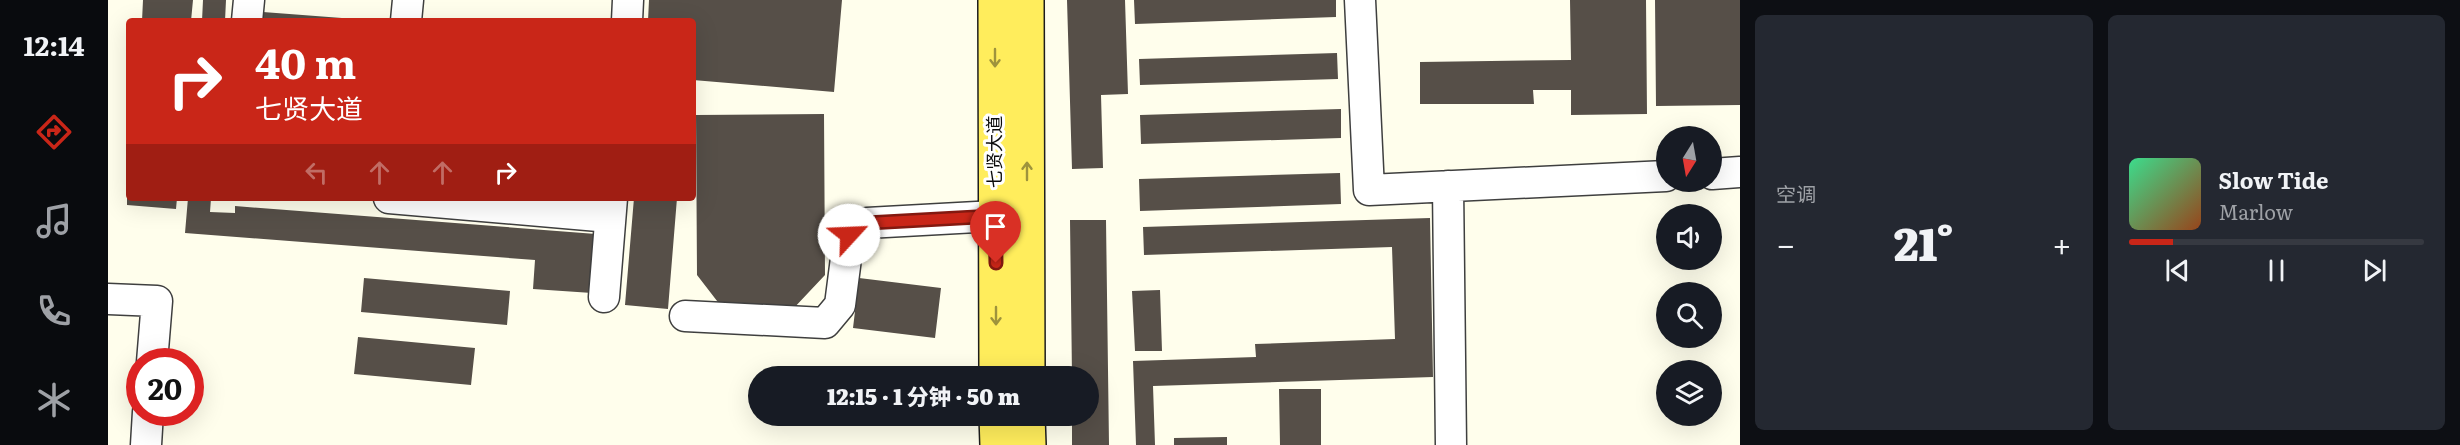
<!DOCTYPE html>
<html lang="zh">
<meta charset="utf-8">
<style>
body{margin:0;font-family:Literata,"Noto Sans SC",serif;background:#242831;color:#f1f3f6;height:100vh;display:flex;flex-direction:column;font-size:22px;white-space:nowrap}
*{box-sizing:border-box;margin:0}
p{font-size:20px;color:#9ea1a6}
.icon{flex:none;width:33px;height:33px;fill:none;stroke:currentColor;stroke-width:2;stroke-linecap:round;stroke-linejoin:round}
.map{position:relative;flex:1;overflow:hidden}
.drawer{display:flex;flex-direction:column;gap:15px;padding:15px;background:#0d0f14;width:720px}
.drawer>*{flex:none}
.top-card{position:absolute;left:18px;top:18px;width:570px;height:183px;border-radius:6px;box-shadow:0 6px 24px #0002;background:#c92618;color:#fff;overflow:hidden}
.needle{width:39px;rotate:191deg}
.controls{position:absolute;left:1548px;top:126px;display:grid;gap:12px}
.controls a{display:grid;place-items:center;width:66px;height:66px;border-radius:50%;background:#171b24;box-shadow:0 6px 24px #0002;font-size:30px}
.speed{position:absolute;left:18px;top:348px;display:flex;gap:12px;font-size:30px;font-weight:700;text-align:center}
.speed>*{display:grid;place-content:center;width:78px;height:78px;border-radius:50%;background:#171b24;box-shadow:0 6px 24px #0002;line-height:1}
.speed .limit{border:9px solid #d22;background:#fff;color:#111}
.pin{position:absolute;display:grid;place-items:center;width:51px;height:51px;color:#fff;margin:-62px -26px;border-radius:50% 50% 50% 0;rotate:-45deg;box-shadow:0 0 6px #0007}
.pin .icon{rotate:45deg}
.me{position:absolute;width:66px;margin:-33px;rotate:65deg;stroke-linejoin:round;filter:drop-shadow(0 0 4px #0008)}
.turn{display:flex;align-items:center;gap:21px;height:126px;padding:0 30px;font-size:27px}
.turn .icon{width:78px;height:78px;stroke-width:2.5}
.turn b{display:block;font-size:42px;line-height:51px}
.lanes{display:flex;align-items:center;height:57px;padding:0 30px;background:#0003;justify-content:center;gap:30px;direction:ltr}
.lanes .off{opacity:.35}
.big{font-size:45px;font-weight:800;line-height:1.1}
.drawer .tile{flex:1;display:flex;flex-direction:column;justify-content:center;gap:9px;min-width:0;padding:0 21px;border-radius:9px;background:#242831}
.song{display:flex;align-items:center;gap:18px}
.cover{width:72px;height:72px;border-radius:9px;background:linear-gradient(135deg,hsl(150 70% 55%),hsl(20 70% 35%))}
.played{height:6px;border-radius:3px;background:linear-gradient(90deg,#c92618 15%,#363941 15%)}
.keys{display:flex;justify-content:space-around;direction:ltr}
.heat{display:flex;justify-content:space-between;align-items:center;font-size:33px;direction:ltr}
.drawer .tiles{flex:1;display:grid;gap:15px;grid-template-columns:repeat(2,1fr)}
.trip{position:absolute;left:640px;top:366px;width:351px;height:60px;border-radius:30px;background:#171b24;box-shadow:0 6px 24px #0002;font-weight:800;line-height:60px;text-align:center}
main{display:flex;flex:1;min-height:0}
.dock{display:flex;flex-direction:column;width:108px;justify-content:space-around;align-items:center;background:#090b0e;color:#9ea1a6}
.dock .icon{width:42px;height:42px}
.dock .active{color:#c92618}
.dock b{font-size:27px;color:#f1f3f6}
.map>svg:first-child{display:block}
.building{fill:#564f48}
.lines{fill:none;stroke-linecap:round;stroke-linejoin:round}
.minor-casing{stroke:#3f3f3f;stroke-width:33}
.major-casing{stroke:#1d1d1d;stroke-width:36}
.minor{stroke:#fff;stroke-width:30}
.major{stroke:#ffed5c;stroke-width:33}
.oneway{stroke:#9e933c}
.route-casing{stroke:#831910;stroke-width:15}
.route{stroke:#c92618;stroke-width:10}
.labels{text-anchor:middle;stroke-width:6;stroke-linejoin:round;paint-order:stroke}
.street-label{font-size:18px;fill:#0c0c0c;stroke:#fff}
</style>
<main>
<nav class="dock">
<b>12:14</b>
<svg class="icon active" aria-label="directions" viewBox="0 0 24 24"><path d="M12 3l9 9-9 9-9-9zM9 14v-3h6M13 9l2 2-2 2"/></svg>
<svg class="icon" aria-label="music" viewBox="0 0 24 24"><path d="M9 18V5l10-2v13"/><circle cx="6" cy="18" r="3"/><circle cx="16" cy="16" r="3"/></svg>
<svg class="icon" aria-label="phone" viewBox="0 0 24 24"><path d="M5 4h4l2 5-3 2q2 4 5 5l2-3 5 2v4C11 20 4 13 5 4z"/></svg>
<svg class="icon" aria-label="climate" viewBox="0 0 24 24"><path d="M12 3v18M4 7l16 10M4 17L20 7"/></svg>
</nav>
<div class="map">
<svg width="1632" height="445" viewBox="0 0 1632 445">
<rect width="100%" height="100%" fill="#fffeec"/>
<!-- building -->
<path class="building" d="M35,0H85L83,21H34Z
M95,0H118L117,21H94Z
M541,0H734L726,92L585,80V21H540Z
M959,0H1017L1020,94L993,95L995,168L964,169Z
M1026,0H1228V17L1027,24Z
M1462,0H1538L1539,114L1463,115V90H1425L1426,104H1312V62L1463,60Z
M1547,0H1632V105L1548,106Z
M155,12L247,19V21H154Z
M1229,53L1230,79L1032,85L1031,59Z
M1233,109V138L1033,144L1032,115Z
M716,114L717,275L684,310H616L589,275L588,115Z
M1232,173L1233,204L1032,211L1031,179Z
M19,198H69L68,209L19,205Z
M80,198H103L102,212L127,213V206L488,234L484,293L425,289L427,260L77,233Z
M526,198H569L560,309L517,305Z
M1322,218L1325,377L1045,386L1047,445H1028L1025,361L1148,357L1147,344L1287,339L1284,247L1036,255L1035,227Z
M962,220H998L1001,445H964V416H981V376H964Z
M256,278L402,291L399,325L253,312Z
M751,278L833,288L827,338L745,328Z
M1052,290L1054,351H1027L1024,291Z
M250,337L367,348L363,385L246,374Z
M1171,389H1213V445H1172Z
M1119,437V445H1066V438Z"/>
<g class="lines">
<!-- minor casing -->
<g class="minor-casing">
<path id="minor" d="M1252,0L1261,190L1558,176
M139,21L141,0
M298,21L300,0
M519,21L520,0
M1604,174L1632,172
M1340,186L1343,445
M281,198L502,217
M496,297L504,198
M0,299L49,301L44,362
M577,316L717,323L732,305L741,235L759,223L887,216
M38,445L40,412"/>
</g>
<!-- major casing -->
<g class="major-casing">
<path id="major" d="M887,0L888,376
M919,0L920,376
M888,416L889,445
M920,416L921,445"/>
</g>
<!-- minor -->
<use href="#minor" class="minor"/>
<!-- major -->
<use href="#major" class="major"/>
</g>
<!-- one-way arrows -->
<defs><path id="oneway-shaft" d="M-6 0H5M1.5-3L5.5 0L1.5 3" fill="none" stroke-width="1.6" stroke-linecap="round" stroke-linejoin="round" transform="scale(1.5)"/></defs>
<g class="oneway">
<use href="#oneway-shaft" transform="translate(887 58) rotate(90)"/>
<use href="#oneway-shaft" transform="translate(919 171) rotate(-90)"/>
<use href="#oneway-shaft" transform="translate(888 316) rotate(90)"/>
</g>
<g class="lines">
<!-- route casing -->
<g class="route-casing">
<path id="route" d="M741,235L759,223L887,216L888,263"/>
</g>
<!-- route -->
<use href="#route" class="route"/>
</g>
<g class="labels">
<!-- street labels -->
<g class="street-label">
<text transform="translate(887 152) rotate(-90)" y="6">七贤大道</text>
</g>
</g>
</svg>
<div class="controls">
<a><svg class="needle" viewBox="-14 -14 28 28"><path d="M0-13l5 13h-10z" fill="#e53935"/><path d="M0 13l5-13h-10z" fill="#9ea1a6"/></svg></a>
<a><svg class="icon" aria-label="sound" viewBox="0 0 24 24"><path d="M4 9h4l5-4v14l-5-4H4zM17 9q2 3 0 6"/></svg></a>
<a><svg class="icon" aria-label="search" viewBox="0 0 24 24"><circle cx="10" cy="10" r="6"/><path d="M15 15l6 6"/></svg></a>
<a><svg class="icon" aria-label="layers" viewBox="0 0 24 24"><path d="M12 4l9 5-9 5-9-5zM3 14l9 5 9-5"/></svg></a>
</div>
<div class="speed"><div class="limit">20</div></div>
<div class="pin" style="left:888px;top:263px;background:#d93025"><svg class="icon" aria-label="arrive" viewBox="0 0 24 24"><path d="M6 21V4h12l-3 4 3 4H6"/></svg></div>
<svg class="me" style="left:741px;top:235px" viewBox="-20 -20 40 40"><circle r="19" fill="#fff"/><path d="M0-13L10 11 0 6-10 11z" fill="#c92618"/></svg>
<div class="trip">12:15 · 1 分钟 · 50 m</div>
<div class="top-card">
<div class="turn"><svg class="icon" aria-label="right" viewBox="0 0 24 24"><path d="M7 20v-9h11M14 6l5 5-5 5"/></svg><div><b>40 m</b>七贤大道</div></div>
<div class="lanes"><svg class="icon off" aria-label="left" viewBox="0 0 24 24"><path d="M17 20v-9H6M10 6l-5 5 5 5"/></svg><svg class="icon off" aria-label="ahead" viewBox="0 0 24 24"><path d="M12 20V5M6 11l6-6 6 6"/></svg><svg class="icon off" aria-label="ahead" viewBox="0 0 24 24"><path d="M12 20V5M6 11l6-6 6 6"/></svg><svg class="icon" aria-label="right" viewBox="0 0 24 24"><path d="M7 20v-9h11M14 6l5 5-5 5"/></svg></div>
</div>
</div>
<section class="drawer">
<div class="tiles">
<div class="tile"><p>空调</p>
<div class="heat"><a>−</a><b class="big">21°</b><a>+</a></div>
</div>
<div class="tile">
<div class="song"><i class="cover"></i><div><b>Slow Tide</b><p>Marlow</p></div></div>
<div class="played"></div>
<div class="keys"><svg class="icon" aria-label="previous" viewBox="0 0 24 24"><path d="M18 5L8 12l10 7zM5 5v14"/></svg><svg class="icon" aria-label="pause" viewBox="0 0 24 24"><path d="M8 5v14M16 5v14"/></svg><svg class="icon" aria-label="next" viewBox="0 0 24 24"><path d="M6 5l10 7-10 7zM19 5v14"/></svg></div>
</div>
</div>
</section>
</main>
